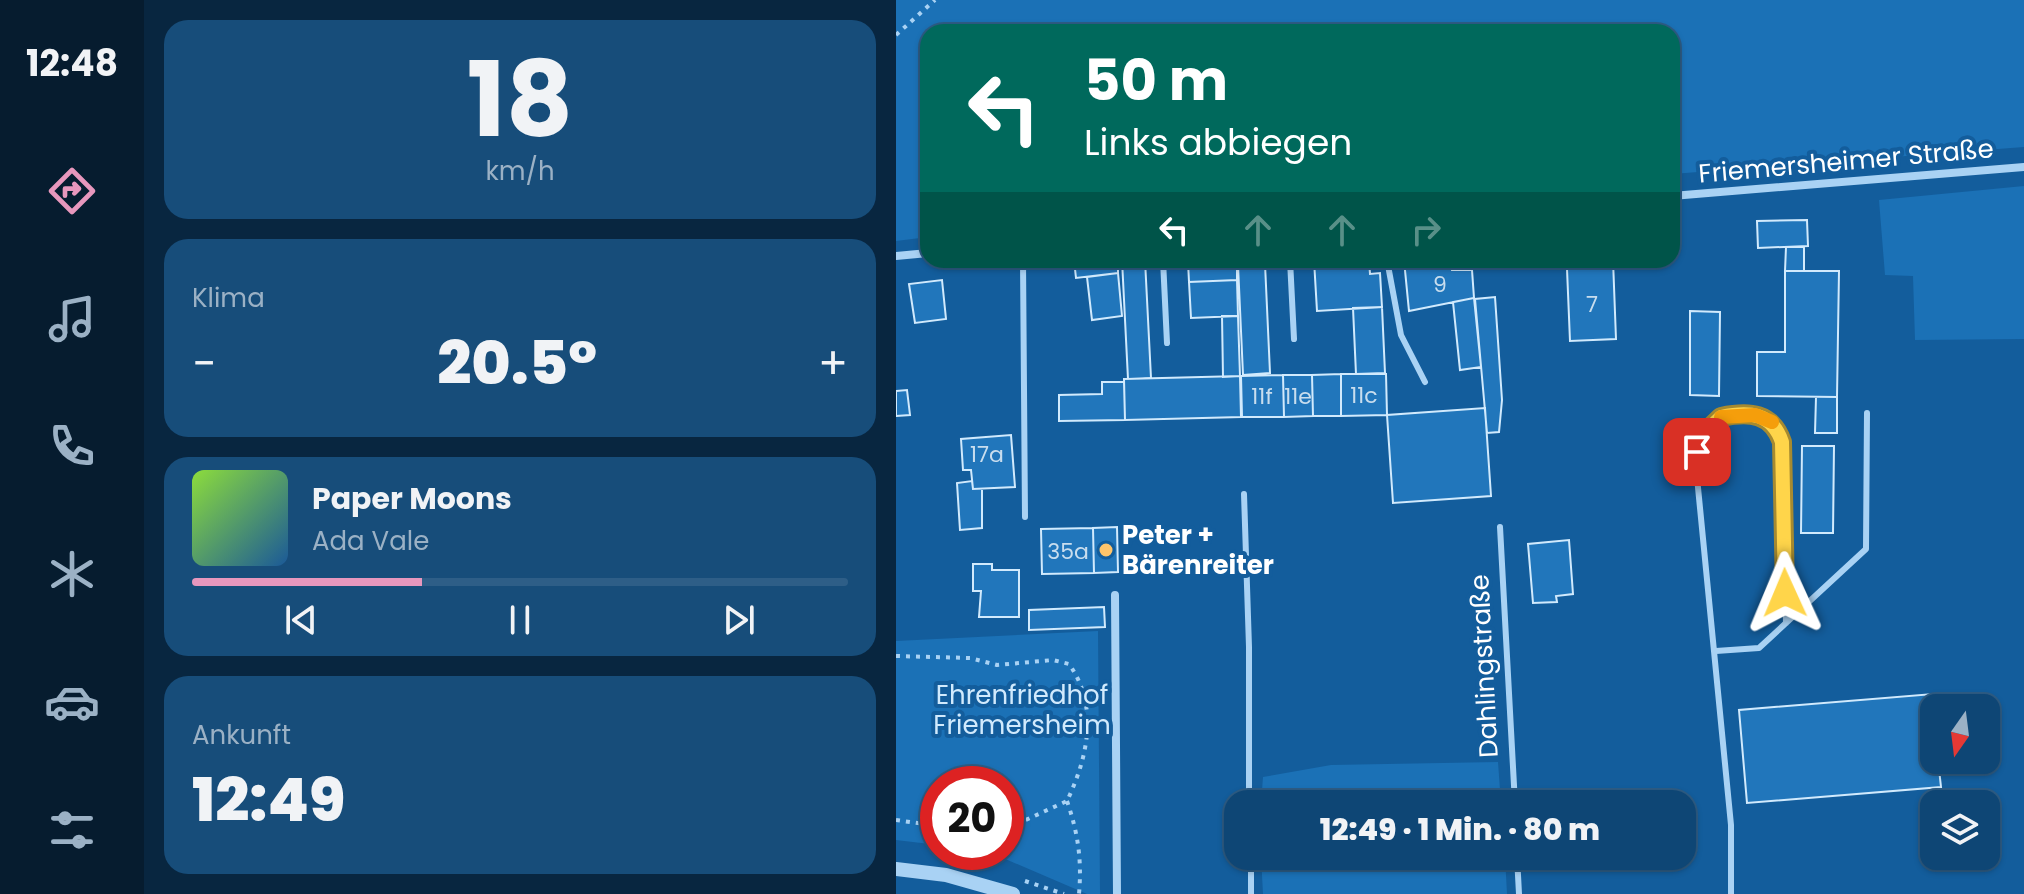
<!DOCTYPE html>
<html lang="de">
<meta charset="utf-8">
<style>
body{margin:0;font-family:Poppins,sans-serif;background:#174d7a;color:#f1f3f6;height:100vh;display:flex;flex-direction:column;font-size:30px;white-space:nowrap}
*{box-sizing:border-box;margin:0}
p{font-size:26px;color:#9bb1c5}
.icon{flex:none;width:44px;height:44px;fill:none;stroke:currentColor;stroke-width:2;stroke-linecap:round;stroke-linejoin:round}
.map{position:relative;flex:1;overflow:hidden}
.side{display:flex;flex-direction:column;gap:20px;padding:20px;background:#082640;width:752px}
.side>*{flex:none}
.guide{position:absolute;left:24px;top:24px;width:760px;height:244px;border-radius:24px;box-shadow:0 2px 6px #0004,0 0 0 2px #2e5e87;background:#00695c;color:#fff;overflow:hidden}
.needle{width:52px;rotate:194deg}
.controls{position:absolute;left:1024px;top:694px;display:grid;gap:16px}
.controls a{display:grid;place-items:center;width:80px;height:80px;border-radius:16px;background:#0e4675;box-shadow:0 2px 6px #0004,0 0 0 2px #2e5e87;font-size:40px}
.speed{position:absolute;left:24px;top:766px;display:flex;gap:16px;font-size:40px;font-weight:700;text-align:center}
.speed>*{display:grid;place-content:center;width:104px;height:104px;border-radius:50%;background:#0e4675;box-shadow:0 2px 6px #0004,0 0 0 2px #2e5e87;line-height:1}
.speed .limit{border:12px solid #d22;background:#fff;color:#111}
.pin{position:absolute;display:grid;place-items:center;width:68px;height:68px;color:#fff;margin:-34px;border-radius:16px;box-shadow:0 4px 12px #0006}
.me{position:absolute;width:88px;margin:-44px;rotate:359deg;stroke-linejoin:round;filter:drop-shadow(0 0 6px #0008)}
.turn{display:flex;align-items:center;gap:28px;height:168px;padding:0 32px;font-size:36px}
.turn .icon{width:104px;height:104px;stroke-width:2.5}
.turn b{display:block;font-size:56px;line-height:68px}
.lanes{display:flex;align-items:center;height:76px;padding:0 32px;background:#0003;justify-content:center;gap:40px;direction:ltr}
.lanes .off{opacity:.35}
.big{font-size:60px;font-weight:800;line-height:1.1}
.side .card{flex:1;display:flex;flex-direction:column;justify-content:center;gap:12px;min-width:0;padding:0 28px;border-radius:24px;background:#174d7a}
.side .dial{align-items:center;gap:0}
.dial b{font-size:104px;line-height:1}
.song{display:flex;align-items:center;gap:24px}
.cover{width:96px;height:96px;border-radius:12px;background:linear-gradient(135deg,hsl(90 70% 55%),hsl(210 70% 35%))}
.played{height:8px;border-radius:4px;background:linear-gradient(90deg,#e797bd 35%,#2e5e87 35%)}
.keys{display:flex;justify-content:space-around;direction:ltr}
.heat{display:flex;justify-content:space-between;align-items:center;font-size:44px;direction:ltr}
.trip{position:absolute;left:328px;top:790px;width:472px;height:80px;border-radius:24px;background:#0e4675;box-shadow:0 2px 6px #0004,0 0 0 2px #2e5e87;font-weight:800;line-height:80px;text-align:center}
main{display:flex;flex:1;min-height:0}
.tabs{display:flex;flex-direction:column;width:144px;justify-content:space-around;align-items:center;background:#061c2f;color:#9bb1c5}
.tabs .icon{width:56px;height:56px}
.tabs .active{color:#e797bd}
.tabs b{font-size:36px;color:#f1f3f6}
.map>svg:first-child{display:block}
.green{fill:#1b71b6}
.building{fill:#2176bb;stroke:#d1eafd;stroke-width:2}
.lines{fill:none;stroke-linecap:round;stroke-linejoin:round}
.path{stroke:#a9d2f4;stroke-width:4;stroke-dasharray:4 6;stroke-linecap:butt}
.service{stroke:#a9d2f4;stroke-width:6}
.minor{stroke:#a9d2f4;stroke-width:8}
.tertiary{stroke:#a9d2f4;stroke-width:14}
.route-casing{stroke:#a68a30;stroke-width:20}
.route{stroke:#ffd54a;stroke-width:14}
.slow{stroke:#f59e0b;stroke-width:14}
.poi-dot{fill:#ffc56b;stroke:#135d9c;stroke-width:3}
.labels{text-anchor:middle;stroke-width:8;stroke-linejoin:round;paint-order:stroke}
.number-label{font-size:22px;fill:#c8ddee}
.street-label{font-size:26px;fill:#fff;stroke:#135d9c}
.poi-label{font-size:26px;font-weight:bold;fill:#fff;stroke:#135d9c;text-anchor:start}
.park-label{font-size:26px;fill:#d1eafd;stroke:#135d9c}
</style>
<main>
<nav class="tabs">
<b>12:48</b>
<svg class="icon active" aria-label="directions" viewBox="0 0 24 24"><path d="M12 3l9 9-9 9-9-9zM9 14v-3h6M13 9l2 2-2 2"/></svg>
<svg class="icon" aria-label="music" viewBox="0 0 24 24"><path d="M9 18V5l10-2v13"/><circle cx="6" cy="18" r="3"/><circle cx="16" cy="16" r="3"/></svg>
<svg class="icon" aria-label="phone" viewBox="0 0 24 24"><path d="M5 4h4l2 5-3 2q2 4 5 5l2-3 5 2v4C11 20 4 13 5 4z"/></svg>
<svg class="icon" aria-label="climate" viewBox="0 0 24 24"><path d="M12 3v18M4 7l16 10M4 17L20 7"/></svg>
<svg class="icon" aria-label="car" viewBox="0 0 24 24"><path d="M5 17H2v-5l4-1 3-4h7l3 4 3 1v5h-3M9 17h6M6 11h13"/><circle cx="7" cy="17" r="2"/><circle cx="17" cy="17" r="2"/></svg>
<svg class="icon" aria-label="filters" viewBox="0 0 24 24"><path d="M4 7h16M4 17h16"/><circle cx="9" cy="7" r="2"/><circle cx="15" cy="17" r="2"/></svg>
</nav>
<section class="side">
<div class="card dial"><b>18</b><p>km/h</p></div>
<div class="card"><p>Klima</p>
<div class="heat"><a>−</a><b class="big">20.5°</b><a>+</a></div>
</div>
<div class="card">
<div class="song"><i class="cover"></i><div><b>Paper Moons</b><p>Ada Vale</p></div></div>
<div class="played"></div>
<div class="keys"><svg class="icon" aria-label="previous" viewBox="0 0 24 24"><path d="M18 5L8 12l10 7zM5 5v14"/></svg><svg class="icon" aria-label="pause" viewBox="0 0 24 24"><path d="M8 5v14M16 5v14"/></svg><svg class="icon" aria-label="next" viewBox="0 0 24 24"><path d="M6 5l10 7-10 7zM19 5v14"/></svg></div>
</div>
<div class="card"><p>Ankunft</p><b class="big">12:49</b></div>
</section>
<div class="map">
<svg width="1128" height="894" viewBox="0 0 1128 894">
<rect width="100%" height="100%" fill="#135d9c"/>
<!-- green -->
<path class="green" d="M0,0H1128V147L776,174V32H32V237L0,241Z
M1128,186V339L1019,340L1017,276L989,275L983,200Z
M202,631L204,894H191L100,855L80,852H110V784H42V845L0,840V641Z
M602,762L605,804H365L367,777L435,765Z
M365,856H609L611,894H367Z"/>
<!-- building -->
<path class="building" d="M911,220L912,246L862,248L861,221Z
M890,247H908V271H889Z
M178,260H222V273L180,278Z
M226,260H249L255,378L232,379Z
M284,260H341V280L293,282L292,262Z
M342,260H381V264L342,265Z
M418,260H473L474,274L484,273L486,307L421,311Z
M508,260H554L556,270H576L578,298L513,311Z
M656,260H717L720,339L674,341L671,269H657Z
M369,264L374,373L347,375L342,265Z
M889,271H943L941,397L861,396V352H889Z
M222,273L226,316L196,320L191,277Z
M46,280L50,319L19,323L13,284Z
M341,280L342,316L295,318L293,282Z
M599,297L606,400L603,432L591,433L579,299Z
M578,298L585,367L564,370L557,302Z
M486,307L489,373L460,374L457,308Z
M794,311L824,312L823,396L794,395Z
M326,316H342L344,376L327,377Z
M445,374H490L491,415L445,416Z
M445,374V416H417L416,375Z
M387,375H416L417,416L388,417Z
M387,375L388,417H346L345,376Z
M344,376L345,417L229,420L228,379Z
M206,382H228L229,420L163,421V395L206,394Z
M11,390L14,415L0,416V391Z
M920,397H941V433H919Z
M589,408L595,496L497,503L491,415Z
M115,435L119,487L77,489L75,470H67L65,439Z
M906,446H938L937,533H905Z
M76,481L77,489H86V528L64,530L61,483Z
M221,527L222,572L198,573L197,528Z
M197,528L198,573L146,574L145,529Z
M673,540L677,594L660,596L661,602L637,603L632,544Z
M77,564H96V570H123V617H83L85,591H77Z
M208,607L209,627L133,630V610Z
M1037,694L1038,760H1042L1045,787L851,803L843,710Z"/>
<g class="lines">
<!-- path -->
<path class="path" d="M0,35L39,0
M0,656L74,658L101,665L157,660L173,664C203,706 192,757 171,801L110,829
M171,801C182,833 186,860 183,894
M0,820L42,826
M129,881L168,894"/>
<!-- service -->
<path class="service" d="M127,260L129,517
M267,260L271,343
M394,260L398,339
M491,260L505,335L529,382
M348,494L353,647V804
M604,527L619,804
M820,651L863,648L970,549L971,413
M355,856V894
M621,856L623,894
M835,894V825L800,467C801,457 800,445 805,436C816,413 853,406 874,420C881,425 883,434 886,442L890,623"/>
<!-- minor -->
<path class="minor" d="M776,196L1128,167
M0,256L32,253
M219,595L221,894"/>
<!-- tertiary -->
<path class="tertiary" d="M0,869L50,875L117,894"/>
</g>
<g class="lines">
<!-- route casing -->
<g class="route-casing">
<path id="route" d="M801,452L805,436L825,417C854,411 876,413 886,442L889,593"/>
</g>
<!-- route -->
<use href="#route" class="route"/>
<!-- slow -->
<path class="slow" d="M825,417L859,415L876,422"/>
</g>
<!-- markers -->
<circle class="poi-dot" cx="210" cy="550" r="8"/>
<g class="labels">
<!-- number labels -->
<g class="number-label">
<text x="544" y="292">9</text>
<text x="696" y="312">7</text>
<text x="468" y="403">11c</text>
<text x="366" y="404">11f</text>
<text x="402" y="404">11e</text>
<text x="91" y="462">17a</text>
<text x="172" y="559">35a</text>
</g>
<!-- street labels -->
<g class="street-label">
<text transform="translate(950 161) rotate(-5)" y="9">Friemersheimer Straße</text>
<text transform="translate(588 666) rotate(-93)" y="9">Dahlingstraße</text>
</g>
<!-- poi labels -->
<g class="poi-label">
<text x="226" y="544">Peter +<tspan x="226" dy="30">Bärenreiter</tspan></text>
</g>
<!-- park labels -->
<g class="park-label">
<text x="126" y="704">Ehrenfriedhof<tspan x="126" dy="30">Friemersheim</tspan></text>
</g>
</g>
</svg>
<div class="controls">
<a><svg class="needle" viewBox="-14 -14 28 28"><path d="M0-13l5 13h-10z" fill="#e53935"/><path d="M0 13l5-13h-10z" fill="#9bb1c5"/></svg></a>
<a><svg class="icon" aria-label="layers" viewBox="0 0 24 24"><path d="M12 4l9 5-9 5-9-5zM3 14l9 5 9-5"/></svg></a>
</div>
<div class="speed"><div class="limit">20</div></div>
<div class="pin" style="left:801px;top:452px;background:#d93025"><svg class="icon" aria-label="arrive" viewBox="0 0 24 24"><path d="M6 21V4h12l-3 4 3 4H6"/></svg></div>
<svg class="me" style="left:889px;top:593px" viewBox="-20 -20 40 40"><path d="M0-17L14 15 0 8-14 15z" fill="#ffd54a" stroke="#fff" stroke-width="4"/></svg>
<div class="trip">12:49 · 1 Min. · 80 m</div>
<div class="guide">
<div class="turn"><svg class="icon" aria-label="left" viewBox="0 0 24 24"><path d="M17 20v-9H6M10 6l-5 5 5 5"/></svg><div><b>50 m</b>Links abbiegen</div></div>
<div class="lanes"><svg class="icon" aria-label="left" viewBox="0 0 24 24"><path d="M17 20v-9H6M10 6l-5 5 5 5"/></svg><svg class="icon off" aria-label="ahead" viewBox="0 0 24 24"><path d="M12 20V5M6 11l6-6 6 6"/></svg><svg class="icon off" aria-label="ahead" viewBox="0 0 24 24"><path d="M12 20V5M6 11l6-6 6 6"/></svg><svg class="icon off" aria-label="right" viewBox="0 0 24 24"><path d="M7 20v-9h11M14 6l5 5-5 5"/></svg></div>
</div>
</div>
</main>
